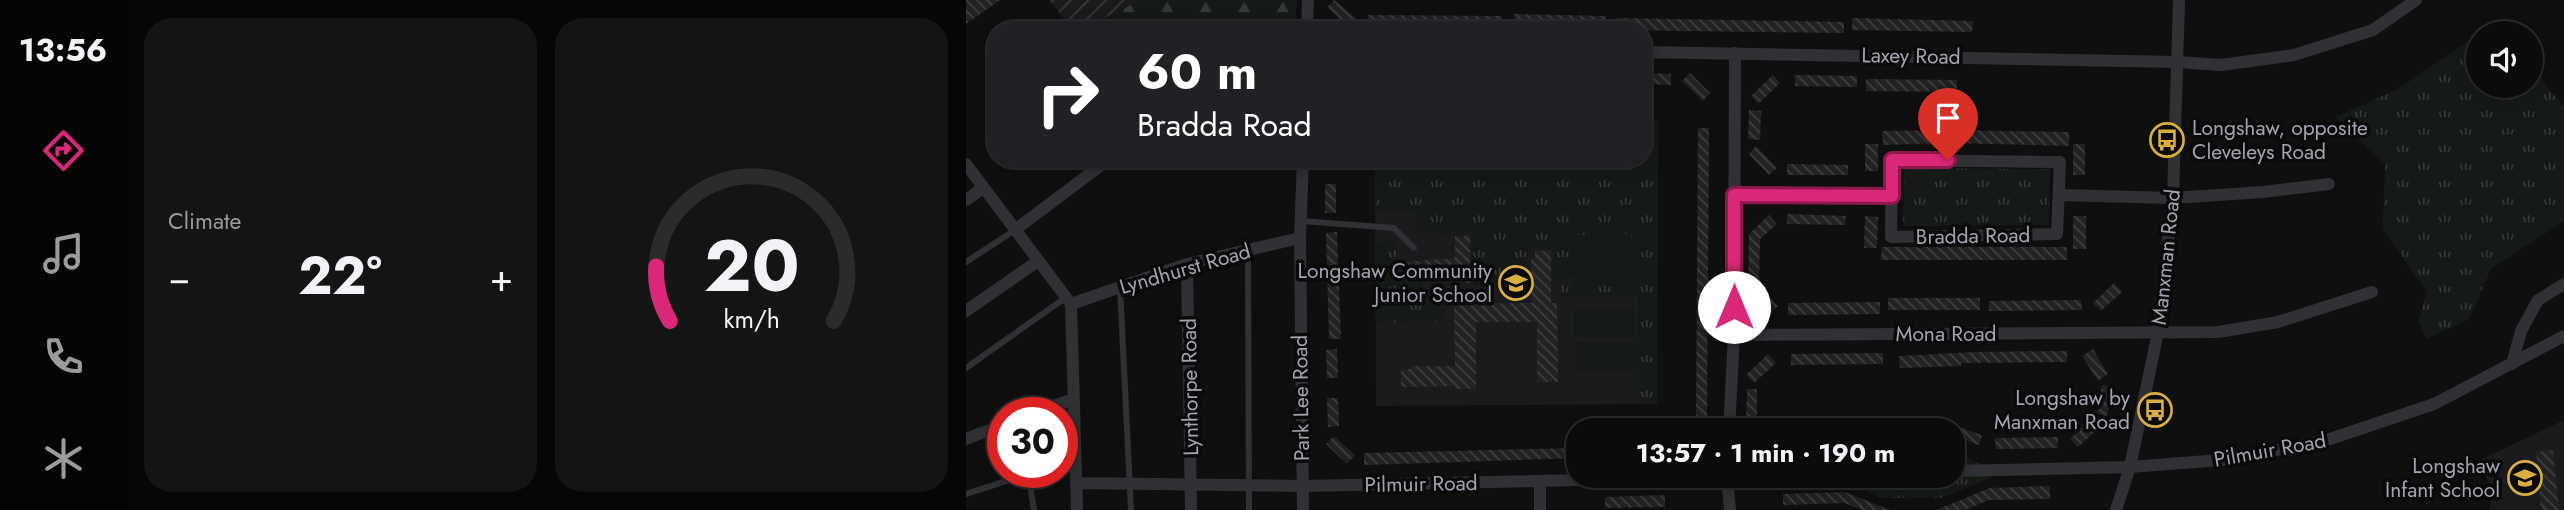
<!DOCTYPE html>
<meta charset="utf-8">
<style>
body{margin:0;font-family:Jost,sans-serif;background:#141415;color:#f1f3f6;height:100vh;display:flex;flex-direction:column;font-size:26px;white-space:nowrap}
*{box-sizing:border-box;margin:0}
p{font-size:23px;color:#9a9b9d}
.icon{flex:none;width:38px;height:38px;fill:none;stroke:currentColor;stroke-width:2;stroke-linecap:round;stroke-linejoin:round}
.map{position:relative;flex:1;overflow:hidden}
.details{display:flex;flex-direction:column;gap:18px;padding:18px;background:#060607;width:840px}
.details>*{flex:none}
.top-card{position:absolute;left:21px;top:21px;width:665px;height:147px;border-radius:28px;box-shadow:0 4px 18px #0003,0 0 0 2px #2b2b2d;background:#202124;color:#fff;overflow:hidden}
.tools{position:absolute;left:1500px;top:21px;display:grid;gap:14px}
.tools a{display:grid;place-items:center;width:77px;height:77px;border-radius:50%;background:#0b0b0c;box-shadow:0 4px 18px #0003,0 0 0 2px #2b2b2d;font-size:35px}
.speed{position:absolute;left:21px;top:397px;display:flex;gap:14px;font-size:35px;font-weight:700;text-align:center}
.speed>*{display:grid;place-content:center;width:91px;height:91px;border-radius:50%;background:#0b0b0c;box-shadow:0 4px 18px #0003,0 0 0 2px #2b2b2d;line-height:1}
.speed .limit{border:10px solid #d22;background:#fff;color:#111}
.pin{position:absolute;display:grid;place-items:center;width:60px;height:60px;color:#fff;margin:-72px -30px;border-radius:50% 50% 50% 0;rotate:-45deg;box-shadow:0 0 7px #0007}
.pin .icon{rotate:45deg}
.me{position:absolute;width:77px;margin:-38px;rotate:0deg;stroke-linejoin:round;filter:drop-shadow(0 0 5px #0008)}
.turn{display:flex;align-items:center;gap:24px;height:147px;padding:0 35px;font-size:32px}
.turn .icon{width:91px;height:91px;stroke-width:2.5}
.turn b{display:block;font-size:49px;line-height:60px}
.big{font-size:52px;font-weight:700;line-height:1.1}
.details .widget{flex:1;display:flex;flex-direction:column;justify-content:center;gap:10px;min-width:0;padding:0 24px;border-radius:28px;background:#141415}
.details .dial{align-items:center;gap:0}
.dial svg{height:182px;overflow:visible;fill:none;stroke:#2b2b2d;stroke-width:7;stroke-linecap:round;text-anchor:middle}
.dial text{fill:#f1f3f6;stroke:none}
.heat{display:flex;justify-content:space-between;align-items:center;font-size:38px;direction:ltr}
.details .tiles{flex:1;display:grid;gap:18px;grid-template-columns:repeat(2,1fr)}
.trip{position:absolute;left:600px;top:418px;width:399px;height:70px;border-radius:28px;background:#0b0b0c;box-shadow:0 4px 18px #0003,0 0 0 2px #2b2b2d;font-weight:700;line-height:70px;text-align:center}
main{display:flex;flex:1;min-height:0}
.menu{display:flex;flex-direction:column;width:126px;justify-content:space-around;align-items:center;background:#040405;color:#9a9b9d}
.menu .icon{width:49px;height:49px}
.menu .on{color:#db2777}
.menu b{font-size:32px;color:#f1f3f6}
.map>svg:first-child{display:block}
.built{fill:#1b1b1d}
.industrial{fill:url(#industrial-furrows)}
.grass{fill:url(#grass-tufts)}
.forest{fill:url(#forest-firs)}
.pitch{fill:#161a17}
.building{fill:url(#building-back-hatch)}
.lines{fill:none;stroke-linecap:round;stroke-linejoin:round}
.service{stroke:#303134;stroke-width:6}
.minor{stroke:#303134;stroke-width:12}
.route-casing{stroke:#8e194d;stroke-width:18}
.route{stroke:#db2777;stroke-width:12}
.labels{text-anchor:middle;stroke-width:7;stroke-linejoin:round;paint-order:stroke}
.street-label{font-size:21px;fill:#a2a5af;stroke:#0a0a0b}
.poi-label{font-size:21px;fill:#a2a5af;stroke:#0a0a0b;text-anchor:end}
</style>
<main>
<nav class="menu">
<b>13:56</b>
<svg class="icon on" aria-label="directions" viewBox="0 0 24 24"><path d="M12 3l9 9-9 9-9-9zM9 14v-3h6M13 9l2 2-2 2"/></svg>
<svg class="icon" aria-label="music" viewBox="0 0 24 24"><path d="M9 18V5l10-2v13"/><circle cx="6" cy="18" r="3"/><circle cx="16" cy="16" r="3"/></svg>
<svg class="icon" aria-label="phone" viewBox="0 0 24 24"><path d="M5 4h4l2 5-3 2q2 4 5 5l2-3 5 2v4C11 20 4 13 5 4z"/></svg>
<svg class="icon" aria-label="climate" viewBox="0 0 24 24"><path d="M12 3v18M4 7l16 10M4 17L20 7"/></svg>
</nav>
<section class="details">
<div class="tiles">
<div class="widget"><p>Climate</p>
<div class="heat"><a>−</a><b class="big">22°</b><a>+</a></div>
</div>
<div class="widget dial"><svg viewBox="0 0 100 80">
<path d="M14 69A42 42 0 1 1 86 69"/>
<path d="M14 69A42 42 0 0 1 8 45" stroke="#db2777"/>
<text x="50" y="56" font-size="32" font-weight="700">20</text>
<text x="50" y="72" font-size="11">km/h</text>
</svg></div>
</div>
</section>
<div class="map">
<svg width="1598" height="510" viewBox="0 0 1598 510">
<defs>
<pattern id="industrial-furrows" width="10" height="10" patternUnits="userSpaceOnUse" patternTransform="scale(1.75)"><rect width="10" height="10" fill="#1b1b1d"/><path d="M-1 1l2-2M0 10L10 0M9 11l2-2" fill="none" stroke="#39393b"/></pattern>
<pattern id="grass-tufts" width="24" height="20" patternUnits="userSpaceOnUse" patternTransform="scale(1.75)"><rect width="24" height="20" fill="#161a17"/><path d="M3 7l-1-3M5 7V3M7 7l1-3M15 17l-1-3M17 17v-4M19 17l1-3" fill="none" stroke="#353836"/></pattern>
<pattern id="forest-firs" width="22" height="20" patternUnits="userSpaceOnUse" patternTransform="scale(1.75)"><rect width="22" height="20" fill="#161a17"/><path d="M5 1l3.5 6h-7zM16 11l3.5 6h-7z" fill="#353836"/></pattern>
<pattern id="building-back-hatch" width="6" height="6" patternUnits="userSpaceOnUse" patternTransform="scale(1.75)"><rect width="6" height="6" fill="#222224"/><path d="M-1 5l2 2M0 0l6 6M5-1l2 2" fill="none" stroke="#3f3f41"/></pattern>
</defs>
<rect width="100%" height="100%" fill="#0f0f10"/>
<!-- built -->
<path class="built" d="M677,120H692L691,404L410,406L409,159H677Z
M1598,420V510H1523L1527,496L1514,460Z"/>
<!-- industrial -->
<path class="industrial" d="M83,0H175L118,30H107Z"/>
<!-- grass -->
<path class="grass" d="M1512,35V86H1564L1565,67L1598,107V221L1525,269L1503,319L1460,339L1453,320L1461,292L1417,229L1419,164L1370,117L1432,89Z
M677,120H692L691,404H673L672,295L594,296L595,285L608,282L665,281L608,235V276L587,283V249H562L560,285L507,286L506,232H486L485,236L450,230V210L409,211V159H677Z
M938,168L1084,169L1083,225L937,226Z
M419,231L431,246V276L435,281L455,280L458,291L463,292L464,296H470V292H479V321H454V318H446V322L410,323L409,242H419Z
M987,451L1034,474L975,498H915L869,476H987Z"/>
<!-- forest -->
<path class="forest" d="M175,0H331L329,30H141L134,20Z"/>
<!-- pitch -->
<path class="pitch" d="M665,234L666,282H608L607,235Z
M608,308L670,309V337H608Z
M609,341L671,342V370H609Z"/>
<!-- building -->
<path class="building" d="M0,0H34L0,24Z
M368,0L390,18L382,27L361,7Z
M548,14L640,16V27L548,25Z
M402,15L536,16L535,28L402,26Z
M650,18L878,22V33L650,30Z
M886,18L1007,21L1006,32L886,30Z
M677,73L705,74V85L677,84Z
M724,73L744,93L737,101L716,81Z
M807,75L814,83L792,104L785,96Z
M829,75L891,76V87L829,86Z
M900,79L991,80V92L900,91Z
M783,110L795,111L794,140L782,139Z
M732,128H743L741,417H730Z
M985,130L1103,132V146L985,143L917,145L916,131Z
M899,144H912V171H899Z
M1107,144H1119V175H1107Z
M790,146L811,168L803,175L783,154Z
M821,164L882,165V175H821Z
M359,184H370V213H359Z
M821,214L880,216L879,225L821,224Z
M803,215L811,224L794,239L793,288L812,306L803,315L782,294L783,234Z
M899,216L912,217L911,248H898Z
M1107,216H1120V249H1107Z
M371,232L375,339H363L360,233Z
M489,236H504V283L438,279V262L489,258Z
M916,247H1101V260H915Z
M569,251H585V303H591L592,382H571V322H510V389H489V386L435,387V369H445V366H489L488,304L566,303L565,259H569Z
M1148,283L1156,292L1135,311L1127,303Z
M922,298H1014V310H922Z
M1115,300L1116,310L1023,311V301Z
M914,302V314L822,315V303Z
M371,349L372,378H361L360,350Z
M1127,349L1142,374L1132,381L1116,356Z
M1101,351V362L995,363V366L934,368L933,356L1009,352Z
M917,353V364L825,365V354Z
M802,354L810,363L788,383L780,375Z
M1136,385L1147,387L1141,416L1130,414Z
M781,389H791V419H780Z
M361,398H372L373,426L362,427Z
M1125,418L1134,427L1112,447L1104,439Z
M987,425L1016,435L1013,445L987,436Z
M368,436L389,455L381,464L360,444Z
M1092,437V448L1030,449L1029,438Z
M612,448V458L398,465V453Z
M1587,450L1593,510H1575L1570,452Z
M1084,486V499L1023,500L999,510H970L1024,488Z
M879,492L924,510H897L878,503L817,505V494Z
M699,495V507L639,508V497Z"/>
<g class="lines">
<!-- service -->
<path class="service" d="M335,221L428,228L448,248
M282,250L283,510
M0,262L49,230
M154,287L165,510
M0,368L99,298
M62,472L68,510
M0,494L62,474"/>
<!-- minor -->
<path class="minor" d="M341,30L342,0
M677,52L1212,62L1255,65L1328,55L1407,30L1450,0
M926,160L1094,162L1091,234L925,237Z
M0,164L105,304
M768,195L926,196
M1093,195L1207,198L1297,192L1363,184
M0,200L17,188
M49,230L134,166L135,159
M221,264L225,510
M105,304L221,264L334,238
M105,304L111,510
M0,311L72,261
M768,335L1252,332L1312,322L1406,292
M1546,364L1555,331L1572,300L1598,284
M68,413L107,399
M763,430L768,335L769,53
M0,439L37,425
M987,471L1164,467L1267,459L1364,439L1468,404L1598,336
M761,476L764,510
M574,481V510
M110,483L336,486L800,476
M337,510L334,238L337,159
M1150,510L1164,467L1192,332L1207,198L1213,0"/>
</g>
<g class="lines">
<!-- route casing -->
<g class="route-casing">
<path id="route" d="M768,307V195L926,196V160H982"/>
</g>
<!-- route -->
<use href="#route" class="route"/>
</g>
<!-- icons -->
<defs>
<g id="bus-ring" transform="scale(1.75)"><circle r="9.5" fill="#0a0a0b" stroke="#d9af3e" stroke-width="1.5"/><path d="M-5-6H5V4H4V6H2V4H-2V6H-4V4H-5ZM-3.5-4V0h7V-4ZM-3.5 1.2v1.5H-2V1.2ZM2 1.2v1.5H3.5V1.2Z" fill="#d9af3e"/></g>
<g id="school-ring" transform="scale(1.75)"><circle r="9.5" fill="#0a0a0b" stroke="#d9af3e" stroke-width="1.5"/><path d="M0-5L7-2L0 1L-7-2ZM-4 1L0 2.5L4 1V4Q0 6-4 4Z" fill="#d9af3e"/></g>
</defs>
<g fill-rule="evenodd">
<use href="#bus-ring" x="1201" y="140"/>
<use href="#school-ring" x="550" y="283"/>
<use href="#bus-ring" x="1189" y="410"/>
<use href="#school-ring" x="1559" y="478"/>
</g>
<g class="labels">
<!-- street labels -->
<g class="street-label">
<text transform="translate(945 56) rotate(1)" y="7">Laxey Road</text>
<text transform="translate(1007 236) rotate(-1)" y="7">Bradda Road</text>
<text transform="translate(1200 257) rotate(-84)" y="7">Manxman Road</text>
<text transform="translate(219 269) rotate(-16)" y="7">Lyndhurst Road</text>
<text x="980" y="341">Mona Road</text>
<text transform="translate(224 387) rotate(-91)" y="7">Lynthorpe Road</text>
<text transform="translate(335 398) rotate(-91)" y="7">Park Lee Road</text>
<text transform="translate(1304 450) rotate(-10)" y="7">Pilmuir Road</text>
<text transform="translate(455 484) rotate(-1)" y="7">Pilmuir Road</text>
</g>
<!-- poi labels -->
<g class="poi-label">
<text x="1226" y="135" text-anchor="start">Longshaw, opposite<tspan x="1226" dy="24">Cleveleys Road</tspan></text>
<text x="526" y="278">Longshaw Community<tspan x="526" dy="24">Junior School</tspan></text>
<text x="1164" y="405">Longshaw by<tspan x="1164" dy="24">Manxman Road</tspan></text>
<text x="1534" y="473">Longshaw<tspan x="1534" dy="24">Infant School</tspan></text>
</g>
</g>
</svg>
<div class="tools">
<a><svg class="icon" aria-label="sound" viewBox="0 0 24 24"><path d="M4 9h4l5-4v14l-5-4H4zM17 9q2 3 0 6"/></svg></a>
</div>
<div class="speed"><div class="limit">30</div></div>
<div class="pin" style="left:982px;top:160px;background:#d93025"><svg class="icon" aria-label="arrive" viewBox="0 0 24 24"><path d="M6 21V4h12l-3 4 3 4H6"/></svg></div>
<svg class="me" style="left:768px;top:307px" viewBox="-20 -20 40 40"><circle r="19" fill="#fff"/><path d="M0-13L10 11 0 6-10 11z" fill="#db2777"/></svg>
<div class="trip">13:57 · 1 min · 190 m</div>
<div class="top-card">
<div class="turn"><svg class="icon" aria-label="right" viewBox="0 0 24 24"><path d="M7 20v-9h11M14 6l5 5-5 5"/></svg><div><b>60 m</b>Bradda Road</div></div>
</div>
</div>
</main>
